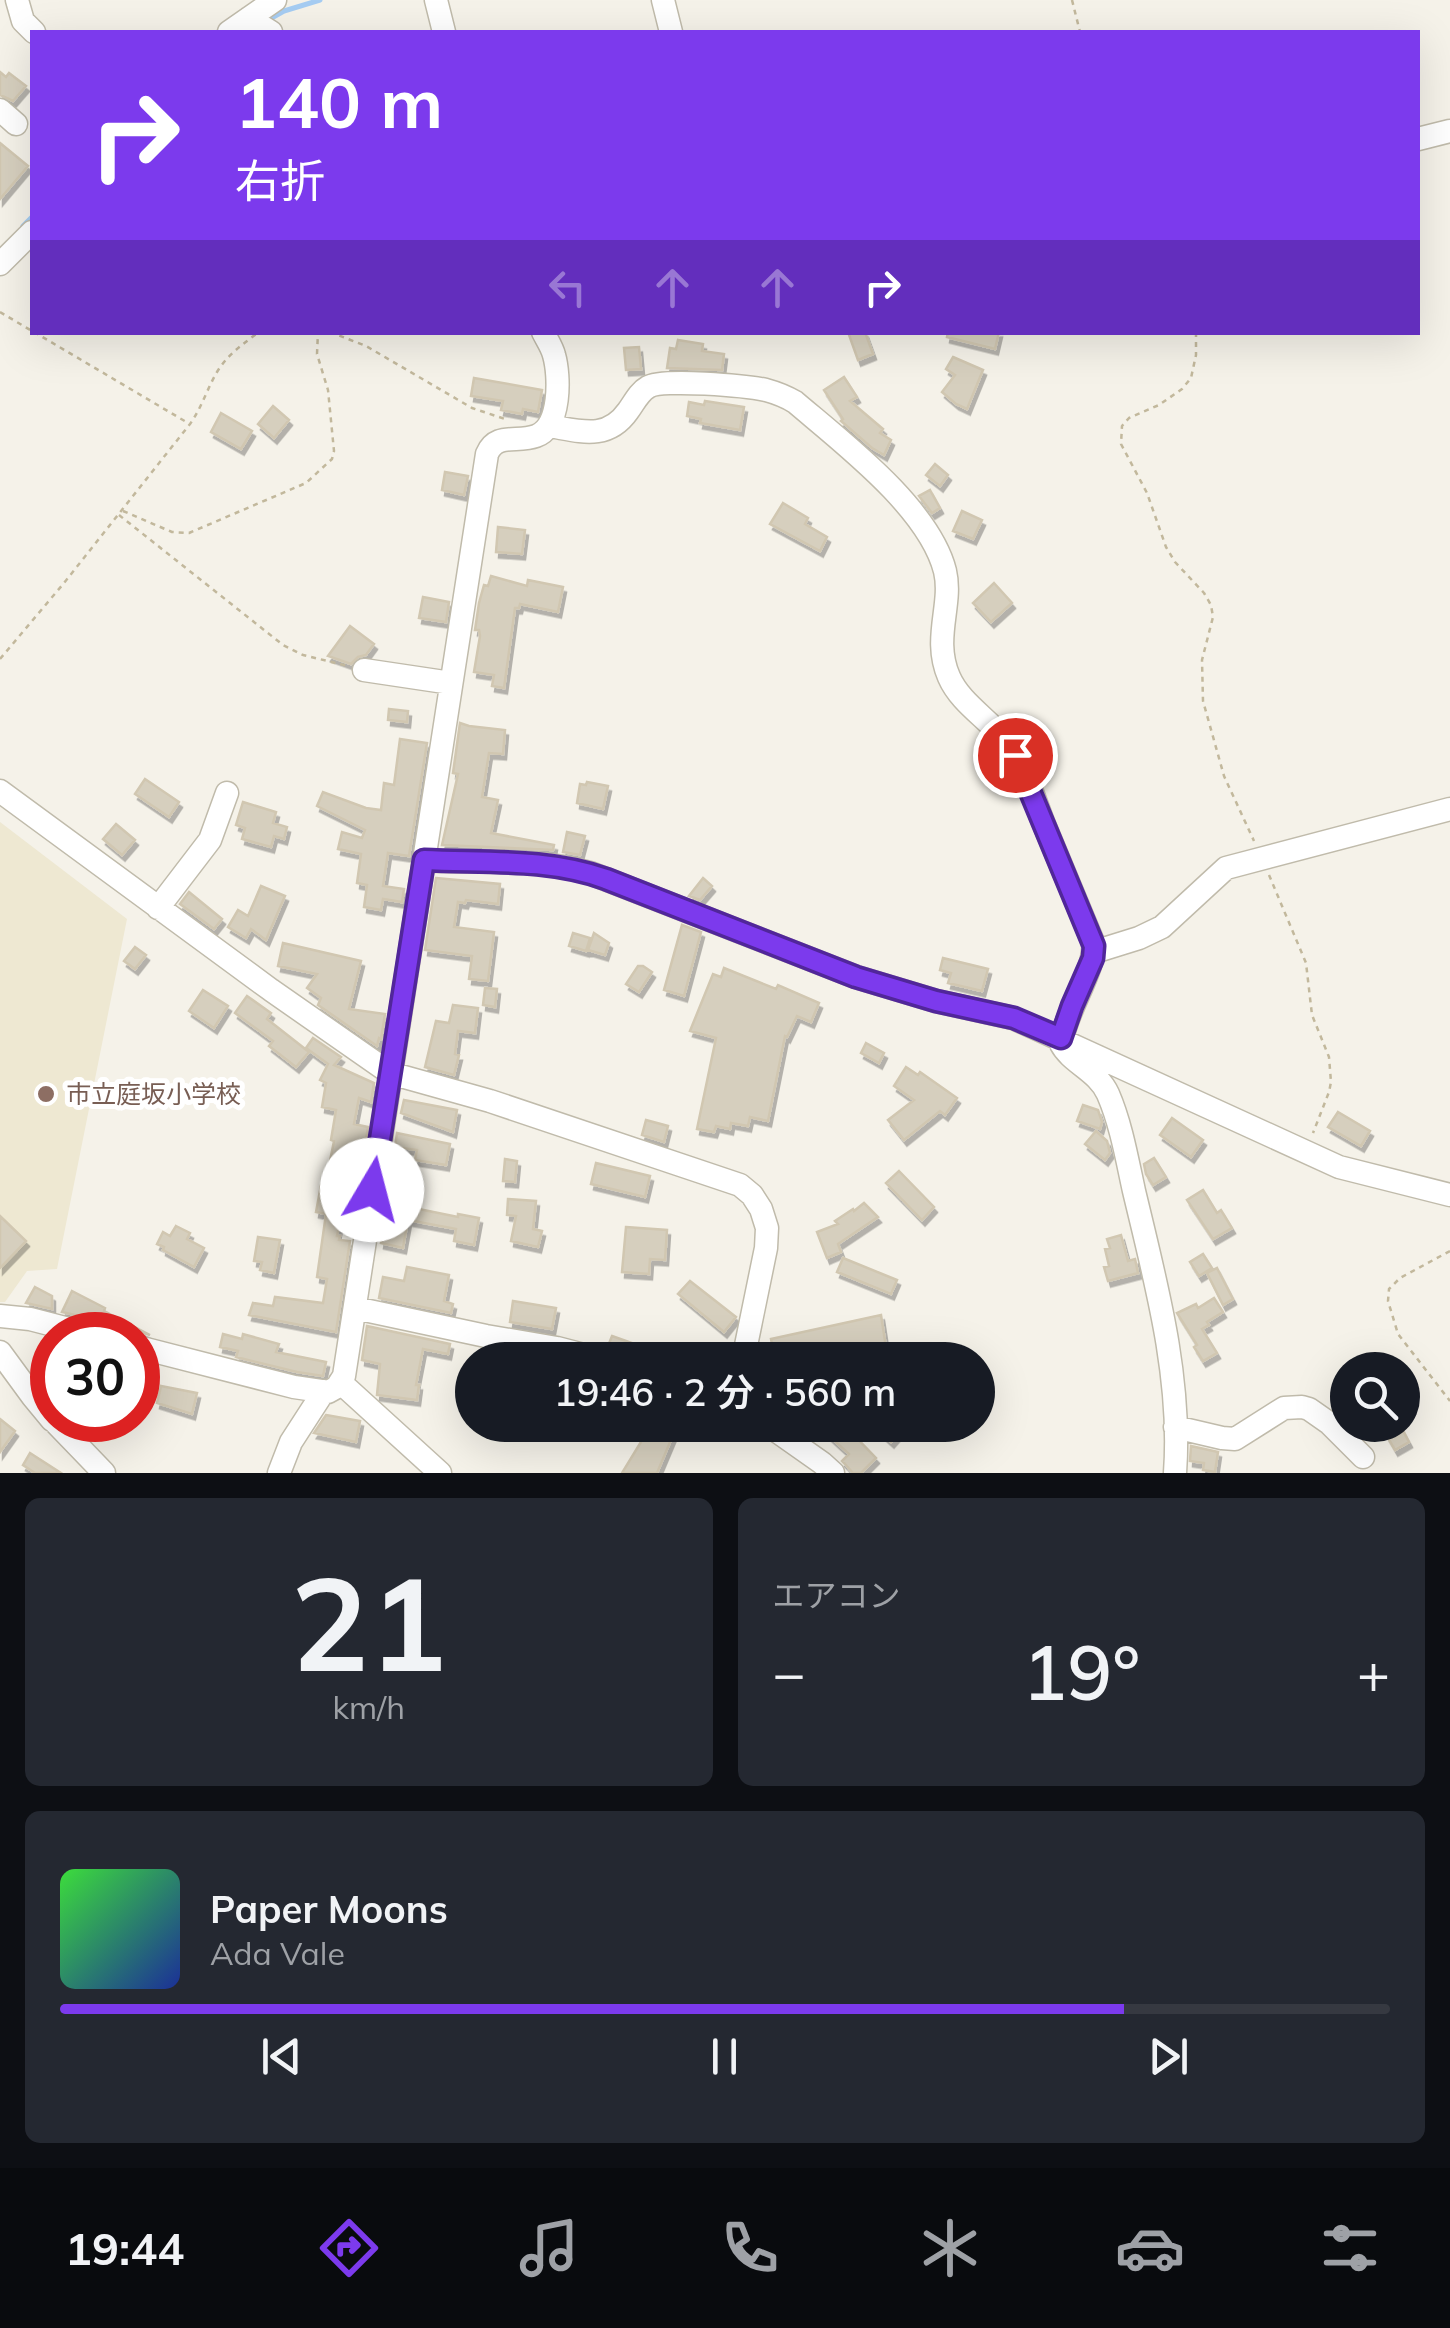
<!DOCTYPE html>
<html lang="ja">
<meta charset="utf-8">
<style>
body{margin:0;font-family:Mulish,"Noto Sans JP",sans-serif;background:#242831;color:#f1f3f6;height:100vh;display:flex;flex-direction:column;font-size:38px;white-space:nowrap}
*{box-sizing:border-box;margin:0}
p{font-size:32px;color:#9ea1a6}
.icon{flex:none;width:55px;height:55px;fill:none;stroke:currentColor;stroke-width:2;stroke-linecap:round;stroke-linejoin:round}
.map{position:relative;height:1473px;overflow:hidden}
.drawer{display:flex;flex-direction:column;gap:25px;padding:25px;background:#0d0f14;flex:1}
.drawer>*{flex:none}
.hud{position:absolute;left:30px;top:30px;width:1390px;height:305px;border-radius:0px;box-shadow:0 10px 40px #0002;background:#7c3aed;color:#fff;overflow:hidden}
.tools{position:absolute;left:1330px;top:1352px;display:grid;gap:20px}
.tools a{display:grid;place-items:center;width:90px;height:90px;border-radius:50%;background:#171b24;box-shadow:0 10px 40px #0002;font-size:50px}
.speed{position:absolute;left:30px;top:1312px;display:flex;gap:20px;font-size:50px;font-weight:700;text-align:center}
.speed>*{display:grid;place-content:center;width:130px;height:130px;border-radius:50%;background:#171b24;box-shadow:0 10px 40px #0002;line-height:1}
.speed .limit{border:15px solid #d22;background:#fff;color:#111}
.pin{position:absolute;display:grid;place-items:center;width:85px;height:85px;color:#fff;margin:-42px;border:5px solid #fff;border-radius:50%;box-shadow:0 2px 10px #0007}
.me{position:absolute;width:110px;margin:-55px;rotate:8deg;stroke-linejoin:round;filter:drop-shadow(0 0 8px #0008)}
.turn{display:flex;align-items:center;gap:35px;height:210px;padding:0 40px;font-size:45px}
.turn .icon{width:130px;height:130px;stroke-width:2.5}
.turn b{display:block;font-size:70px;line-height:85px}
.lanes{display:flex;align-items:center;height:95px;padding:0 40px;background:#0003;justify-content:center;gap:50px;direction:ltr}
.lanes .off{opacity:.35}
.big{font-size:75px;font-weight:600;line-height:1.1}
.drawer .tile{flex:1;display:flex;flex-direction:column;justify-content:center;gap:15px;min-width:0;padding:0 35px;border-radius:15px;background:#242831}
.drawer .dial{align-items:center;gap:0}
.dial b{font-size:130px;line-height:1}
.song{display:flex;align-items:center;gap:30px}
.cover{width:120px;height:120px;border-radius:15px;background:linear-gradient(135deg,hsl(120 70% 55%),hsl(230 70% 35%))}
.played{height:10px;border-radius:5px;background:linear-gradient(90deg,#7c3aed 80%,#363941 80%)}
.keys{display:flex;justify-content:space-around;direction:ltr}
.heat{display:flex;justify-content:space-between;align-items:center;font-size:55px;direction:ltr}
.drawer .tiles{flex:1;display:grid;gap:25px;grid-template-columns:1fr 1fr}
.tile:last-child{grid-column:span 2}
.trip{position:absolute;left:455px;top:1342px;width:540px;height:100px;border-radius:50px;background:#171b24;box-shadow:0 10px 40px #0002;font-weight:600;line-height:100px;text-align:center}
.tab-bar{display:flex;height:160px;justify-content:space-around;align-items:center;background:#090b0e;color:#9ea1a6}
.tab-bar .icon{width:70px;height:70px}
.tab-bar .selected{color:#7c3aed}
.tab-bar b{font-size:45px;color:#f1f3f6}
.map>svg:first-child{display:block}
.education{fill:#eee8d2}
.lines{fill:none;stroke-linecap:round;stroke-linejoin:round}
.stream{stroke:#a5ccf2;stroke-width:5}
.building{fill:#d6cfbe;stroke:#d1c7b1;stroke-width:2.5;filter:url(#shadow)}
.minor-casing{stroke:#c0bbab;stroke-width:25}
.path{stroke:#c2b89c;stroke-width:2.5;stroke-dasharray:5 5;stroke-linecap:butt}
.minor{stroke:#fff;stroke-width:22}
.route-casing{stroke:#51269a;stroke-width:25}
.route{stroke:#7c3aed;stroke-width:18}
.education-dot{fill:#8d6e63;stroke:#fff;stroke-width:4}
.labels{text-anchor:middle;stroke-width:10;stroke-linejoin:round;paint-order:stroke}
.education-label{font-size:25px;fill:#785e54;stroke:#fff;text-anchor:start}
</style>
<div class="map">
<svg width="1450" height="1473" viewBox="0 0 1450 1473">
<defs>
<filter id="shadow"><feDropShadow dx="3" dy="5.5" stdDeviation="0" flood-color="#0004"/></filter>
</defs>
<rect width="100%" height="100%" fill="#f5f2e9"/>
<!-- education -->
<path class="education" d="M0,822L127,919L57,1269L27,1271L5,1302H0Z"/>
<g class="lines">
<!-- stream -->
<path class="stream" d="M268,20L284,11L320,0
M23,226L32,217"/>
</g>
<!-- building -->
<path class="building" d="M0,72L6,77L9,73L26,86L13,101L0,95Z
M0,143L28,166L0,199Z
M848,332H865L873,354L858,360Z
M948,332H999L995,349L947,337Z
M678,340L703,344L702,351L724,354L722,370L667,368L670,348L676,349Z
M639,347L641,369L626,370L624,348Z
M953,357L983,370L967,409L956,404L942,392L955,375L946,369Z
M844,377L857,397L850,401L883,429L880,433L891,440L884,455L872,448L841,421L843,419L824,390Z
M474,378L542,390L538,412L523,409L522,414L501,410L503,401L471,396Z
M705,401L744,407L740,430L700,423L701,419L687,416L689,402L704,405Z
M273,406L289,420L274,438L258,424Z
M221,413L252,431L241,449L211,432Z
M935,464L948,475L940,486L926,475Z
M445,472L468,476L464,495L442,490Z
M930,490L940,508L932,513L919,496Z
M783,503L808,518L805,524L827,537L820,551L770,524Z
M962,511L982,520L973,539L953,531Z
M498,527L525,530L522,554L496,552Z
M491,576L527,586L528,580L563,587L558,612L520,604L519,608H515L504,688L492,686L494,675L474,672L480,636L479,630H475L479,603L484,585L488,586Z
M994,583L1012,603L991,622L973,603Z
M423,597L449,602L446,622L419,618Z
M350,626L374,644L366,655L358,657L351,664L328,656Z
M389,709L408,711L407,722L388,720Z
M460,723L469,726L505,730L503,754L489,753L482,797L498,800L491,833L554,845L553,850L442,845L458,774L453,773Z
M400,739L427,743L409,856L388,853L383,886L404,889L402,902L383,899L381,910L364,907L367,885L357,883L361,854L338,849L342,832L362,838L365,830L317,806L323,792L366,808L381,810L384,783L394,785Z
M145,779L179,802L169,817L135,794Z
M587,782L608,786L603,809L577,803L580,784L586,785Z
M243,802L276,812L273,823L287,827L284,839L274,836L271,847L242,839L245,828L236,825Z
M116,824L135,840L122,855L103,839Z
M567,832L585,836L580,855L563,852Z
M436,878L500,884L498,904L466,900L465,903L458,902L454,927L494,932L488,981L469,979L472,956L425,950Z
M703,878L712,886L700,900L689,896Z
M261,886L285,896L266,940L251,929L246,938L228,927L238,910L248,916Z
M189,892L222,919L214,929L180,904Z
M682,925L701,932L684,996L664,990Z
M573,933L590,938L586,951L569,946Z
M594,933L609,943L605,955L588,950Z
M283,943L361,961L349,1009L385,1014L381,1039L379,1038L377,1046L318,1005L321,998L307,988L317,974L278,966Z
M135,947L146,955L135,969L124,961Z
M943,958L988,969L982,991L948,983L951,973L940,970Z
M638,966H643L652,972L639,992L626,984Z
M724,968L776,989L778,985L819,1003L811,1022L797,1016L787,1037L785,1036L768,1121L750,1117L748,1126L731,1123L730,1129L716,1126L714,1132L697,1129L716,1038L690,1031L713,974L721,977Z
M485,988L497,989L495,1007L483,1005Z
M203,990L228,1006L214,1028L189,1011Z
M247,996L271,1013L267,1019L309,1052L296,1067L269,1046L273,1041L235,1013Z
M453,1005L478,1008L475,1033L458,1031L455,1054L459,1055L454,1075L425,1067L436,1021L449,1023Z
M313,1038L341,1057L334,1065L374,1083L371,1102L359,1098L354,1124L368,1127L354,1212L342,1210L337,1236H340L339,1240L350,1241L336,1332L249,1315L253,1303L273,1306L275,1297L323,1303L327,1279L317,1277L326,1214L316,1212L321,1185L325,1186L334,1141L331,1140L336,1110L322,1107L326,1083L320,1080L328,1064L306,1048Z
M866,1043L884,1053L879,1063L861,1053Z
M906,1067L918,1075L920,1072L957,1098L945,1115L940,1111L904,1140L888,1120L914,1100L894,1086Z
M404,1100L457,1110L453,1132L401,1113Z
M1083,1105L1098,1110L1102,1122L1100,1129L1077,1121Z
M1338,1112L1370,1131L1361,1146L1328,1127Z
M1172,1118L1203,1140L1191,1157L1160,1135Z
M646,1120L668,1126L664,1142L642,1135Z
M1096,1131L1107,1141L1110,1153L1105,1160L1085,1144Z
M397,1133L450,1144L446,1165L415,1160L417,1150L395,1147Z
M1154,1158L1166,1177L1153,1185L1146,1174L1144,1164Z
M505,1159L517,1161L515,1182L503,1181Z
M596,1163L650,1176L645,1197L591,1184Z
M899,1171L934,1207L922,1220L886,1183Z
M1203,1190L1217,1213L1221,1210L1232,1228L1213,1239L1187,1200Z
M390,1199L410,1203L409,1207L458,1217V1214L479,1218L474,1245L454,1241L456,1229L408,1220L403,1248L381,1243Z
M508,1199L536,1201L533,1229L542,1231L538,1247L511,1241L516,1216L507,1215Z
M864,1203L878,1217L838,1244L841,1252L827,1258L817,1232L838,1224L835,1221L853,1209L854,1211Z
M0,1216L26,1241L0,1268Z
M176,1226L190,1233L187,1239L204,1248L194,1267L163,1250L164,1247L157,1244L163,1232L170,1236Z
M626,1227L667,1230L665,1260L650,1259L649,1274L622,1272Z
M1121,1235L1128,1261L1135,1259L1138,1273L1108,1281L1104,1267L1109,1266L1105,1249L1110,1248L1107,1239Z
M258,1237L280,1240L274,1273L260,1270L262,1262L254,1261Z
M1203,1254L1212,1268L1199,1276L1190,1262Z
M843,1258L897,1280L891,1294L837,1272Z
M407,1267L449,1275L444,1301L453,1304L451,1313L379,1298L383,1277L404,1281Z
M1217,1268L1233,1299L1223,1305L1207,1273Z
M690,1281L736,1317L724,1332L678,1294Z
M35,1287L52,1296V1309L26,1303Z
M72,1291L105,1308L104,1311L150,1335L141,1332L119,1335L96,1320L62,1312Z
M1214,1298L1223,1312L1207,1322L1209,1325L1202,1329L1217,1353L1203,1361L1194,1347L1197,1345L1177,1313L1196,1304L1198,1308Z
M513,1301L556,1308L552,1329L510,1322Z
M881,1315L887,1354L859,1360H775L771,1339Z
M367,1326L450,1344L448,1354L423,1349L416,1385H419L417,1400L377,1395L380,1364L362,1360Z
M223,1334L242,1339L243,1334L279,1344L276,1352L326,1362L323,1376L297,1372L236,1357L238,1351L220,1347Z
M612,1336L646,1348L642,1360H627L618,1357L614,1350L608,1346Z
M161,1386L197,1393L192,1414L157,1403Z
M326,1415L360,1421L356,1442L314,1433Z
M0,1419L15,1431L0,1452Z
M615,1425H668L676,1428L657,1473H622L644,1437Z
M836,1425H844L876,1458L861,1473H853L845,1464L842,1461L849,1454L827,1434Z
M872,1425H906L891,1442Z
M1400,1425L1409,1442L1395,1450L1385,1433Z
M1191,1446L1218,1452L1215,1472L1203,1470L1204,1463L1190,1461Z
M30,1453L61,1473H35L23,1465Z"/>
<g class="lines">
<!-- minor casing -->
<g class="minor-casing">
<path id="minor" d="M17,0L23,21L34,32
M436,0L444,32
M663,0L671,32
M249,18L271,32
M229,32L275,0
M0,110L16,124
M1418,139L1450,131
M0,264L32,232
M549,426C580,431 607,441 628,411C634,403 639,392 648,387C662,378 747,386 766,390C777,393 785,396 795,402C843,443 929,508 945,571C953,605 932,638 949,677C962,707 997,723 1013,752C1026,773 1034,798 1043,822C1060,862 1076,902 1093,942C1097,969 1065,1011 1061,1044C1071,1063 1098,1071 1108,1094C1121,1124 1127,1159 1134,1191C1156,1283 1182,1378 1175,1473
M364,670L451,683
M0,791L271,990L390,1073L490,1101L740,1185L752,1195L761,1209L767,1228L766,1248L743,1360
M424,860C479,863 537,858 590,873L856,977L936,1001L1013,1018L1339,1167L1450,1195
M158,908L210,840L227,793
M1094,952L1139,938L1162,927L1226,868L1450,809
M355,1308L486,1336L557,1348L603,1360
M0,1316L30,1319L92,1335
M138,1347L294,1387L328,1392L337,1387L344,1376L487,454C496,432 517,443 536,436C561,427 560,376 554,355C552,347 547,340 543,332
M0,1352L33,1397L52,1420
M340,1382L440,1473
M53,1420L104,1473
M768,1425L822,1463L833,1473
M1175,1427L1222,1438L1235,1439L1284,1408L1302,1407L1309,1409L1329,1423L1363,1457
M279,1473L291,1442L324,1391"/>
</g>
<!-- path -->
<path class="path" d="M1072,0L1080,32
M0,312L32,331
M34,332L188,423
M330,332L366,346L472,408L508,420
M1196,332V355L1191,378L1182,389L1159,405L1129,418L1122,426L1121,444L1147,493L1166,547L1175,562L1204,593L1211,605L1213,617L1202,660L1203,701L1224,776L1254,841
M123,511L172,532L189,533L306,483L332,459L334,451L328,390L317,354L318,332
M119,515L283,645L303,655L348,666
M0,659L64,583L190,424C202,407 207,389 217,372C227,355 243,344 259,332
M1269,875L1306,963L1312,1015L1329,1057L1331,1082L1329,1092L1313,1133
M1450,1251L1400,1278L1389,1289L1388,1301L1398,1334L1450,1401"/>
<!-- minor -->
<use href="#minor" class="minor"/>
</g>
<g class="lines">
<!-- route casing -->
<g class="route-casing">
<path id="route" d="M372,1190L424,860C485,863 548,858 606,879L856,977L936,1001L1014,1018L1061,1038L1072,1006L1093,958L1094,946L1015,755"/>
</g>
<!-- route -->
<use href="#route" class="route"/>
</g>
<!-- markers -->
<circle class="education-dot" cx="46" cy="1094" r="10"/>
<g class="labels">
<!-- education labels -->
<g class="education-label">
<text x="66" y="1103">市立庭坂小学校</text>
</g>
</g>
</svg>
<div class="tools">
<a><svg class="icon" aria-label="search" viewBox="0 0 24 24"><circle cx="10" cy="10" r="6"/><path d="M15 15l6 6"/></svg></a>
</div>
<div class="speed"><div class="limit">30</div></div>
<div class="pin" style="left:1015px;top:755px;background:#d93025"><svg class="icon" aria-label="arrive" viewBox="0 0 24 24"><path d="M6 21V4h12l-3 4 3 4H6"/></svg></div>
<svg class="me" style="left:372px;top:1190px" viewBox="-20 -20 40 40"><circle r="19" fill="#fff"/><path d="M0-13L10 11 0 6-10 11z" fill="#7c3aed"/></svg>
<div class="trip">19:46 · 2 分 · 560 m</div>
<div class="hud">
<div class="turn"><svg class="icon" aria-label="right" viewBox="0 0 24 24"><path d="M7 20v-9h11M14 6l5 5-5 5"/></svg><div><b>140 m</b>右折</div></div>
<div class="lanes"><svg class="icon off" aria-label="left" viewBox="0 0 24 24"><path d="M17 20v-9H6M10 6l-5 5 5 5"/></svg><svg class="icon off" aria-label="ahead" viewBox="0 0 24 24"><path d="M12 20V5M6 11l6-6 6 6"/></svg><svg class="icon off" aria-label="ahead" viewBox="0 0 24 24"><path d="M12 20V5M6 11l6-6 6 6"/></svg><svg class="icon" aria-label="right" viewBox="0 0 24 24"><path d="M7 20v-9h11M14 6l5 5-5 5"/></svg></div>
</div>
</div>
<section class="drawer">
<div class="tiles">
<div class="tile dial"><b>21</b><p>km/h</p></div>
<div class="tile"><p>エアコン</p>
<div class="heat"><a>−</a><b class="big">19°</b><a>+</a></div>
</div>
<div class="tile">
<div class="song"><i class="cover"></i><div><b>Paper Moons</b><p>Ada Vale</p></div></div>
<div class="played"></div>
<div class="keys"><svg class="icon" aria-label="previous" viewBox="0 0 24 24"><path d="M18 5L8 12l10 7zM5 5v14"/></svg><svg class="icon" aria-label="pause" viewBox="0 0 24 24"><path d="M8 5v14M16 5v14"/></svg><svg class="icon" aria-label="next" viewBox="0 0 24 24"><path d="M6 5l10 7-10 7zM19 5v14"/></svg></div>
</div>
</div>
</section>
<nav class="tab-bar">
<b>19:44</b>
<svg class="icon selected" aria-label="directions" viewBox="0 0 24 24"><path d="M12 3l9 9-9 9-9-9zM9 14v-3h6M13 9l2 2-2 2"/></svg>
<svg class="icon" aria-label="music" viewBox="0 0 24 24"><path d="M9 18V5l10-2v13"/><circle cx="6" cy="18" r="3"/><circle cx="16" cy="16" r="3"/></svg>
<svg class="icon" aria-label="phone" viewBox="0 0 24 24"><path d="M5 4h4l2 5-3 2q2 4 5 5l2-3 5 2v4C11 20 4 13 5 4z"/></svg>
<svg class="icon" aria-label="climate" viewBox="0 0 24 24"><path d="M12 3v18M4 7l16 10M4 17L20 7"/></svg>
<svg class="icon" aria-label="car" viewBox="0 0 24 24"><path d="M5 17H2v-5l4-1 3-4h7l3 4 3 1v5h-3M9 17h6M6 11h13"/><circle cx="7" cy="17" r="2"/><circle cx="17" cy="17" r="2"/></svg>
<svg class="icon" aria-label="filters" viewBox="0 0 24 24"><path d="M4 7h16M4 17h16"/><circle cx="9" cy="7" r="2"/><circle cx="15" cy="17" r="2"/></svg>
</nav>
